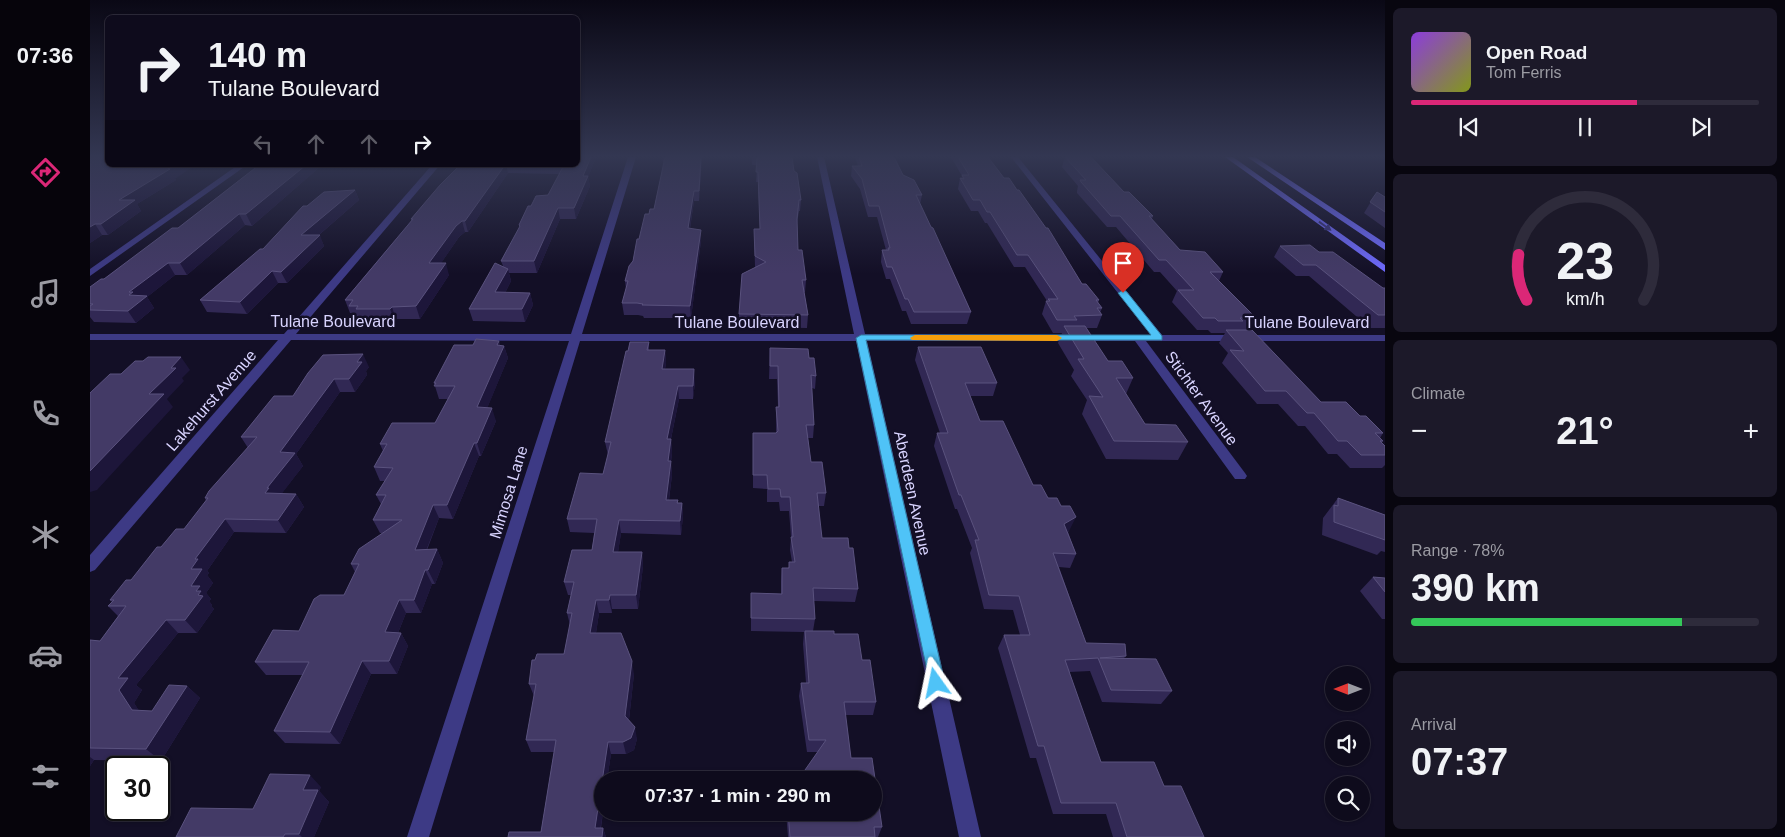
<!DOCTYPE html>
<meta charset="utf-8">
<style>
body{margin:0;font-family:Arial,sans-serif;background:#1c1929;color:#f1f3f6;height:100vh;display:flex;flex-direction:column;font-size:19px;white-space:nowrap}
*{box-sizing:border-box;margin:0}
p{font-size:16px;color:#9b9ba3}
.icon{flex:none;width:28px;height:28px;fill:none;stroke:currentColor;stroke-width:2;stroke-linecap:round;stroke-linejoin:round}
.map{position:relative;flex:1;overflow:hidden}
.details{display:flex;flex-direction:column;gap:8px;padding:8px;background:#08060f;width:400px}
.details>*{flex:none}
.banner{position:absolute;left:15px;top:15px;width:475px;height:152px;border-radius:8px;box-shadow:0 1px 4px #0004,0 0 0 1px #2e2b3b;background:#0e0b1c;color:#f1f3f6;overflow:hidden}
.needle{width:32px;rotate:270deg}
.tools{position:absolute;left:1235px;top:666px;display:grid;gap:10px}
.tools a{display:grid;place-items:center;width:45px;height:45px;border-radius:50%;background:#0e0b1c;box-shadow:0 1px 4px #0004,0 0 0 1px #2e2b3b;font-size:25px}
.speed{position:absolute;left:15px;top:756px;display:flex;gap:10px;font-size:25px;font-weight:700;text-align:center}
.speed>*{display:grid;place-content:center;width:65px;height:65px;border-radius:50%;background:#0e0b1c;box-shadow:0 1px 4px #0004,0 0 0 1px #2e2b3b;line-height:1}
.speed .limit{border:2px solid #111;border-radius:8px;background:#fff;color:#111}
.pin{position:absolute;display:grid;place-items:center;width:42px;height:42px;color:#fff;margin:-51px -21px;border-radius:50% 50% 50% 0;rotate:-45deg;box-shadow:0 0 5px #0007}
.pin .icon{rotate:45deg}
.me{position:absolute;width:55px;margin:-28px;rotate:348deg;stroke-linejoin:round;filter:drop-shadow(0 0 4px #0008)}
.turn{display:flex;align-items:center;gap:18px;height:105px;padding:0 20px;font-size:22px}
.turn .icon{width:65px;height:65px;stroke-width:2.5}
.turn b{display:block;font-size:35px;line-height:42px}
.lanes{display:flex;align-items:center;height:48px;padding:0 20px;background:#0003;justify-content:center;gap:25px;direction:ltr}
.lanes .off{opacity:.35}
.big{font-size:38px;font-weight:700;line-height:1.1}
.details .card{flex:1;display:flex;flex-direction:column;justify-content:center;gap:8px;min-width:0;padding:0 18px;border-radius:8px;background:#1c1929}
.details .dial{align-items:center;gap:0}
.dial svg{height:130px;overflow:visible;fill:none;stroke:#2e2b3b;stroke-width:7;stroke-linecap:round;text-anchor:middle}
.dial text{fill:#f1f3f6;stroke:none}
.song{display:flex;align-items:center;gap:15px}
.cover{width:60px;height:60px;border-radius:8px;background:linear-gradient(135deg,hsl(270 70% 55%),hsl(70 70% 35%))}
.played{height:5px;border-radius:2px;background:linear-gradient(90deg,#db2777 65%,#2e2b3b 65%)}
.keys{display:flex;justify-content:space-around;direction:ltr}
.heat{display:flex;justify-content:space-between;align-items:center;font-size:28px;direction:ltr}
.charge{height:8px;border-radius:4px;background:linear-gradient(90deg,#34c759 78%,#2e2b3b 0)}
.trip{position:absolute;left:504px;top:771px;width:288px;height:50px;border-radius:25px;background:#0e0b1c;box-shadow:0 1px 4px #0004,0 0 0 1px #2e2b3b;font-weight:700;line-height:50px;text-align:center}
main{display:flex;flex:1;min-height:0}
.dock{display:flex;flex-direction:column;width:90px;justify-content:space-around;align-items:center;background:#06040b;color:#9b9ba3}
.dock .icon{width:35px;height:35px}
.dock .selected{color:#db2777}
.dock b{font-size:22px;color:#f1f3f6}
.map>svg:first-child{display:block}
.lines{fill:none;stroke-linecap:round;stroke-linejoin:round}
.minor{fill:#3d3a85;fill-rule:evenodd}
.secondary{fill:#6f6bff;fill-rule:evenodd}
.wall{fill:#312854}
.shaded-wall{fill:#1d163a}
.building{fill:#433a66;stroke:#5a527e}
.oneway{fill:#38347d}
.route{fill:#4fc3f7;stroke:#337fa1}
.slow{fill:#f59e0b}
.labels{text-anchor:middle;stroke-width:5;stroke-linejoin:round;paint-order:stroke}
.street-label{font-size:16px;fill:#d9d4ff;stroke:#130f26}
</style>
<main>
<nav class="dock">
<b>07:36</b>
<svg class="icon selected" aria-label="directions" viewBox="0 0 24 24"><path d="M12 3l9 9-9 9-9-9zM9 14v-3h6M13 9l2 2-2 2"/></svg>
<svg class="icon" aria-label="music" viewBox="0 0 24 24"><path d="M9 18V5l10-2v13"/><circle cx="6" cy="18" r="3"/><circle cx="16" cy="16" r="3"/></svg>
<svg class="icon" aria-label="phone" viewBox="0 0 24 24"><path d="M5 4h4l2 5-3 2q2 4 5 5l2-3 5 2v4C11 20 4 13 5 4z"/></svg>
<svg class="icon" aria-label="climate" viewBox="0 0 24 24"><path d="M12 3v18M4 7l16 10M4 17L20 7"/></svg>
<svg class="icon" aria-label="car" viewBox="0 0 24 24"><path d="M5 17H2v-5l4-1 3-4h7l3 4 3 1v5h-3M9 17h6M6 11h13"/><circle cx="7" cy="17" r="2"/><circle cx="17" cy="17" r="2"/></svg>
<svg class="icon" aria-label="filters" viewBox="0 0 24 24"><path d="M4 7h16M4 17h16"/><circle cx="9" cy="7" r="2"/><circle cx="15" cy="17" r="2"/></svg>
</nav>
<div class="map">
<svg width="1295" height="837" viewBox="0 0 1295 837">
<rect width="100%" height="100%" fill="#130f26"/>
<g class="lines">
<!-- minor -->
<path class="minor" d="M538,157H546L492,334H764L727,157H734L775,334L1061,335L921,157H928L1072,335H1295V341H1056L1155,473L1157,476L1155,479H1145L1045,341H777L891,837H869L766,341H490L339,837H317L479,341L201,340L5,570L0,572V555L188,340H0V334H194L342,165H350L206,334H481Z
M148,165H157L0,276V269Z"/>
<!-- secondary -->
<path class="secondary" d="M1135,157H1143L1295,265V272Z
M1157,157H1165L1295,243V250Z"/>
</g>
<!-- wall -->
<path class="wall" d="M0,157L85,179L86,180L47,204L51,211L18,235H12L0,243Z
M488,157H506L498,177L500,186L486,219H470L447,273H419L421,281L415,293H440L443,305L435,322L383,321L379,309L413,266L411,261L429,228V225L441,206L458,195L470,174L418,173L378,232H375L369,237L351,263L359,275L330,319H306L305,321H271L270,318H264L261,313H260L255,300L321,221V219L370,165H488Z
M572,157H612L609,201H604L600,229L611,230V241L601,318H554L553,316L548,315H534L532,303L536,289L535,281L543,261L549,239L559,214L564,209L574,162H573Z
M662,157H702L704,171L711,200L710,211H709L707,223L708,250L716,280L715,292H714L718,315L717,328L649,327V314L665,267L664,229H670L668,182H666L667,165H662Z
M765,157H804L813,175L832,195L830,204L881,312L877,324H821L816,311H812L800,279H796L791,262L792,250H796L787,217H778L770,189L761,176L762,166H768Z
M861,157H898L992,284L1009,300L1008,303L1012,308L1010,313L1012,315L1007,328H996L1018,361L1043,378L1036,394L1055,424L1098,442L1088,460L1016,459L992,414L997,400L981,376L984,370L968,343L972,333H963L952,314L956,301H957L935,267H924L897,223H895L888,211H881L868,189L870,178H871L872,176Z
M975,157L1034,192L1063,216L1062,219L1090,250L1133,272L1129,281L1166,318L1159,330L1231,402L1270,416L1293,433L1290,438L1293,441L1291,443L1295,446V465L1292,468H1260L1247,454H1238L1215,426H1208L1188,404H1167L1132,363L1138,353L1129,343L1135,333H1121L1118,330H1107L1082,302L1087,291L1070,272H1064L1026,227H1017L987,193V191L988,186L972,167Z
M169,165H232L162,226L155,225L97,275H85L57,297L64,308L46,323L4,322L0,317V287L14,279L88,228Z
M265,190L269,200L229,235L234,246L197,283H188L157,314L117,312L110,300L173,249L217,206Z
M1287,192L1295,197V228L1274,213Z
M1190,246L1229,252L1293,288H1295V328H1280L1219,276H1206L1184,257Z
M409,341L410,345L414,346L418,358L397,408L406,421L391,456H389L363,519L349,518L337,550L347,549L353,563L345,584H342L331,613H316L308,633H311L318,646L307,674H281L250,744L195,743L184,731L213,675H176L165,662L209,631L254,595L265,572L261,564L292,533H290L283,520L291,504L286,495L295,481H290L284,467L293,451L290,444L345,423L358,399H349L344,383L383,345Z
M559,342V350H575L576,363L575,369L605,382L603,399H589L581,439L582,453L581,462L582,475L579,500H588V503H592L593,516L591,535L531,533L528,552H552L553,566L548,609H522V613H509L506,633L544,674L539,720L547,739L544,750L536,754H521L517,780H512L513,812L511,828H513L516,837H418L451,832L464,752H441L436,740L444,696L439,684L445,660L474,654L480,625L477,613L481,595H478L474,582L502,550L504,533L480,532L477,519L513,474L518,455L515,442L538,351Z
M828,347L907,383L903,396H880L890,421L943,485L958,498L979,531L978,532L986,554L980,568L969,567L996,643L1036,656L1034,658L1082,691L1071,704L1012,702L1000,671L979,672L1011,762L1074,786L1114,837H1023L1016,814H963L946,758H940L908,648L914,635H930L923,610L894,609L880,553L882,548L867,509H865L844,446L847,433H850L825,360Z
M680,348L719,358L726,376L725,389L722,388L724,425L723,438H718L721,462L736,493L734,506H728L732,538L759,548L768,589L765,602L724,601L725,619L723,631L744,634L772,660L786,702L783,715H755L761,758L792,827L788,837H698L696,812H782L727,752H717L709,696L711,683H716L713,644L714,632L661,631V593L691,594V581L692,568H698L702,562L700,550L701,537L699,511H690L689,502H677V489L663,488V433H686V407H688L687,379H679Z
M279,367L276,371L277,375L265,392H250L206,454L213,466L191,494H206L214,507L196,533L144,532L117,571L119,573L117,575L123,583L116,593L121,599L119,601L122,605L121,606L124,609L107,633H88L46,685L52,690L44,703L49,711H62L97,686L110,698L71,761L4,760L0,766V640L10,641L28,616L18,606L22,602L20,600L41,580L71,547L94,529L116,501L115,498L158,448L151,437L203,396L218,373Z
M1248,498L1295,515V552L1291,551L1287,555L1232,535L1233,518Z
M1283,577L1295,578V619H1292L1270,591Z
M231,787L229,791L239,802L224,837H86L163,809Z"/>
<!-- shaded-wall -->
<path class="shaded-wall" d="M501,157H506L498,177L500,186L486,219L484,208L493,176Z
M611,157H612L609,201V191Z
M85,165H105L85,179L86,180L47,204L51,211L18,235L11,224L29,200Z
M216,165H232L162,226L156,214Z
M415,165H416L418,173L378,232L375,221Z
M265,190L269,200L216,246L211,235Z
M604,191V201L598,240V228Z
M468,208L470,219L447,273L444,261Z
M149,214L155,225L97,275L90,263Z
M372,221L375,232L369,237L343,275L339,263L366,226Z
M5,224L12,235L0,243V227Z
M611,230V241L601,318L600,306Z
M230,235L234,246L197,283L191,272Z
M78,263L85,275L57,297L64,308L46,323L38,311L39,292Z
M356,263L359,275L330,319L326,306Z
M418,269L421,281L409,305L405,292Z
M182,271L188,283L157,314L150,302Z
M440,293L443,305L435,322L432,309Z
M302,307L306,319L305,321L300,309Z
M409,341L412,351L414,346L418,358L392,421L387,407Z
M575,350L576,363L573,382L572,369Z
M273,354L279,367L276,371L277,375L265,392L259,379L267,362Z
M91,357L100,370L92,378L94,381L77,399L83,407L7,490L0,492V471L59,394L81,368Z
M604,369L605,382L603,399V386Z
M244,379L250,392L206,454L213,466L187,500L175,493L190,452Z
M588,386L589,399L578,453L577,439Z
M402,408L406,421L391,456L387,443Z
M581,439L582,453L581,462L582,475L577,513L576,500L578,461Z
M384,443L389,456L363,519L357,505Z
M206,494L214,507L196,533L188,520Z
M592,503L593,516L591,535L590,521Z
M343,505L349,518L331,563L325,550Z
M986,517L979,531L968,537L974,524Z
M135,519L144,532L117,571L119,573L117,575L123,583L116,593L121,599L119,601L122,605L121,606L124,609L107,633L95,620L101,586V569L105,559Z
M529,520L531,533L526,566L523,552Z
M347,549L353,563L345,584L338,570Z
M552,552L553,566L548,609L546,595Z
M335,570L342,584L331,613L324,600Z
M520,595L522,609V613L519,600Z
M309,600L316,613L303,645L295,632Z
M506,600L509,613L504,646L500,633Z
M76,620L88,633L46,685L52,690L44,703L57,723L42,710L29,690L28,678Z
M311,633L318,646L307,674L299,661Z
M272,661L281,674L250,744L240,732Z
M542,661L544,674L538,728L535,716Z
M97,686L110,698L71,761L56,749Z
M545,727L547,739L544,750L536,754L533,742Z
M518,742L521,754L517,780H512L513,812L509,837L505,828Z
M0,757L4,760L0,766Z
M220,775L231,787L229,791L239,802L224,837H212L209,834L213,790Z
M513,828L516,837H512Z"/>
<!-- building -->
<path class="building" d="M0,157H18V165H85L78,169H80L29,200H45L11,224H5L0,227Z
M488,157H501L493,176H498L484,208H468L444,261H411L430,226L429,225L438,206H441L446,196L458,195L474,165H488Z
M575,157H611L609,191H604L598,228L611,230L600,306L552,305L553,304L547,303H532L538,281H535L539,266L543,261L547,239H549L555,214H559L560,209H564Z
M667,157H702L704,171L707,173L711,200H709L707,219L708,250H712L716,280H712L718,315L649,314L652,274L676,262L665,256L664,229H670L668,172H666Z
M769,157H804L813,175L824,180L832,195H826L841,227L843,228L881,312H824L818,299H815L802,267H797L792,250H799L798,248H800L789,206H779L772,179L762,166H772Z
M868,157H898L914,178H919L927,190H929L956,228H958L992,284H996L1009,300H1006L1012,308H1007L1012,315L984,316L987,320H967L956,301H960L958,299H968L938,255H927L900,212H897L890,200H883L870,178L874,179L872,175H879Z
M975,157H1001L1034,192H1039L1063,216H1059L1090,250L1115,252L1133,272H1120L1166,318H1150L1153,321H1128L1125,318H1113L1088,290H1104L1076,260H1069L1030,216H1021L991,182L990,180H996Z
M169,165H216L156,214H149L90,263H78L39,292H43L39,295L57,296L38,311L0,310V306L3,304H0V287L11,279H14L82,228H88Z
M370,165H415L375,221H372L366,226L339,263H356L326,306L302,307L300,309H266L268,306H259L263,300H255L323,219H321L350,185Z
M265,190L211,235H230L191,272L182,271L150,302L110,300L170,249H173L213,206H217L234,192Z
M1287,192L1295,197V212L1280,202Z
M1220,245L1229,252H1243L1293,288H1295V315H1288L1226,265H1213L1190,246Z
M405,263L418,269L405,292L440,293L432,309H379Z
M974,326H995L1018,361H1032L1043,378H1026L1055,424L1086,425L1098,442L1024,441L999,396L1013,397L988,359H994Z
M1136,330H1162L1231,402H1256L1270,416H1276L1293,433H1285L1293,441H1290L1295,446V455H1271L1257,441H1248L1224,413H1217L1196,391H1175L1140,350L1154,351Z
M386,339L409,341L407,345L414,346L387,407L402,408L387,443H384L357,505H343L325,550L347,549L338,570H335L324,600H309L295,632L311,633L299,661H272L240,732L184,731L219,662H165L183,630L209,631L224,599L230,595H254L269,564H261L269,549L312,520H283L296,495H286L303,468L284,467L297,444H290L302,423H345L365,386H344L346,383H344L364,345H383Z
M540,342H559L557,350H575L572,369H604L603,386H588L577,439H581L578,461H581L576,500H588L587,503H592L590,521L529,520L523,552H552L546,595H520L519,600H506L500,633H531L542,661L535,716L545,727L541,738L533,742H518L505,828H513L512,837H418L419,832H451L466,740H436L446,684H439L442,660H445L447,654H474L482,613H477L484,582H474L482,550H502L507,519H477L490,473L513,474L521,442H515L536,351H538Z
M828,347H891L907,383H875L890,421H913L943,485H951L958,498H967L971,506H980L986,517L974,524L986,554L963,553L996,643L1035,644L1036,656L1010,658L1066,659L1082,691L1021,690L1008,658L975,660L1011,762H1064L1074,786H1091L1114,837H1037L1026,803H971L954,746H948L914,635H940L929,596L899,595L885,540H889L871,495H869L847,433H858Z
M680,348L718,349L719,358H724L726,376L721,375L724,425H716L721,462H732L736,493H727L732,538H758L759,548H763L768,589L723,588L725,619L661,618V593L692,594V568H699V562H705L701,537H703L700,497H691L690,489H678L677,475H663V433H686L688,431L686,407H689L688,366H680Z
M273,354L267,362H272L259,379H244L190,452L205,453L177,488H179L175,493L206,494L188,520L135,519L105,559H108L101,569H112L101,586H110L106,591H111L108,595L113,596L95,620H76L28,678H38L29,690L42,710L62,711L79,685L97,686L56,749L0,748V640L10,641L36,606H18L24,600H20L36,580H41L67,547H71L86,529H94L118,498H115L119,491L167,437H151L184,396H203L218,373L233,355Z
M58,357H91L81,368H86L59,394H74L0,471V393L20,374H31L45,361H53Z
M1248,498L1295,515V540L1244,522V505L1248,506Z
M1283,577L1295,578V592Z
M715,631H744V634H768L772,660H780L786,702H754L761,758H782L792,827H784L785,837H700L698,812H782V780H708L736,740H719L711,683H719Z
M180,774L220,775L213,790H228L209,834H195L193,837H86L101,808L163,809Z"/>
<!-- one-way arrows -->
<defs><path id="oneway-solid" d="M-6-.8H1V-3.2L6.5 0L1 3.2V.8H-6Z" transform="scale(1.25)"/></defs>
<use class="oneway" href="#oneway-solid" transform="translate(1235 226) rotate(36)"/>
<!-- sky -->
<linearGradient id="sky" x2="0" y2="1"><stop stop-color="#0a0815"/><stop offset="0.57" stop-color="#333752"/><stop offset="1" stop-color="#333752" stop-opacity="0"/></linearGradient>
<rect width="1295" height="274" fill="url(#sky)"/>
<!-- route -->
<path class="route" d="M1033,290L1036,291L1072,336V340H776L855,683L852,689L846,691L841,689L766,338L771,335H1061L1028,293Z"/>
<!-- slow -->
<path class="slow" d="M825,335H967L972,338L967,341L822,340L820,338Z"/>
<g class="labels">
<!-- street labels -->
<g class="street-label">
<text x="243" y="327">Tulane Boulevard</text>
<text x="647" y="328">Tulane Boulevard</text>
<text x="1217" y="328">Tulane Boulevard</text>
<text transform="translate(1112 398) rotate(54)" y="6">Stichter Avenue</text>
<text transform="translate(121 400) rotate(-49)" y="6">Lakehurst Avenue</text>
<text transform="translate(418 492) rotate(-73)" y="6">Mimosa Lane</text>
<text transform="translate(823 493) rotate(78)" y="6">Aberdeen Avenue</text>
</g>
</g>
</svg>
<div class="tools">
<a><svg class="needle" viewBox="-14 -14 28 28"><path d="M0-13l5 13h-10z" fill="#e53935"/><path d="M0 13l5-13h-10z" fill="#9b9ba3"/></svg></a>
<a><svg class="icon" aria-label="sound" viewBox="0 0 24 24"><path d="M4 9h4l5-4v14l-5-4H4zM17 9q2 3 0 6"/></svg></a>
<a><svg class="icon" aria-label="search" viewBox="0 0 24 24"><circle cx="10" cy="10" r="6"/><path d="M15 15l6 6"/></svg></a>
</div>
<div class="speed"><div class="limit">30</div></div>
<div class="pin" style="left:1033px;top:293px;background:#d93025"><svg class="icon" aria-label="arrive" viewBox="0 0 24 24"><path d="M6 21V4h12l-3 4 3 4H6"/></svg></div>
<svg class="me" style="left:846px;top:683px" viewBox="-20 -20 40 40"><path d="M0-17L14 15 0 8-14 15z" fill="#4fc3f7" stroke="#fff" stroke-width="4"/></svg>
<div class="trip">07:37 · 1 min · 290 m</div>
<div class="banner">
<div class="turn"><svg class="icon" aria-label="right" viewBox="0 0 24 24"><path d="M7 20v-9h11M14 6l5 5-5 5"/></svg><div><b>140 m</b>Tulane Boulevard</div></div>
<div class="lanes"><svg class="icon off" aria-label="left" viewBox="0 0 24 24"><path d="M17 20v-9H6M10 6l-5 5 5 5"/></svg><svg class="icon off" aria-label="ahead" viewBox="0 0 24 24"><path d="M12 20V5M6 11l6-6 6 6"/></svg><svg class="icon off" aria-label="ahead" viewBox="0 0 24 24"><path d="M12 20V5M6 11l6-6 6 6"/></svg><svg class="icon" aria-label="right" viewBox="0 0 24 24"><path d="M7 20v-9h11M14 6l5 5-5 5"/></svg></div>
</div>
</div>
<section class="details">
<div class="card">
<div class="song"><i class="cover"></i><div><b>Open Road</b><p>Tom Ferris</p></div></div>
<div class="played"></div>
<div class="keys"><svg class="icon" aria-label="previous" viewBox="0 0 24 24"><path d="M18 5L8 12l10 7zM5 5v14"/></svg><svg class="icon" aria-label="pause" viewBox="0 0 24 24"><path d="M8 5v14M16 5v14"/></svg><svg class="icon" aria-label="next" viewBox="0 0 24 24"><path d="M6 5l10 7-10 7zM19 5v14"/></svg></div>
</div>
<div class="card dial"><svg viewBox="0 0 100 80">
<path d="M14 69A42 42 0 1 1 86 69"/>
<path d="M14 69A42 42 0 0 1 9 41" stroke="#db2777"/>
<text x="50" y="56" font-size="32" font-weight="700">23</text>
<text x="50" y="72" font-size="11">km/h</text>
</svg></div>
<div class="card"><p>Climate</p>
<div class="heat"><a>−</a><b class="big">21°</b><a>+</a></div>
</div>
<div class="card"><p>Range · 78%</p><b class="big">390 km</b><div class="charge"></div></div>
<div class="card"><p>Arrival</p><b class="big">07:37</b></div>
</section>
</main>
